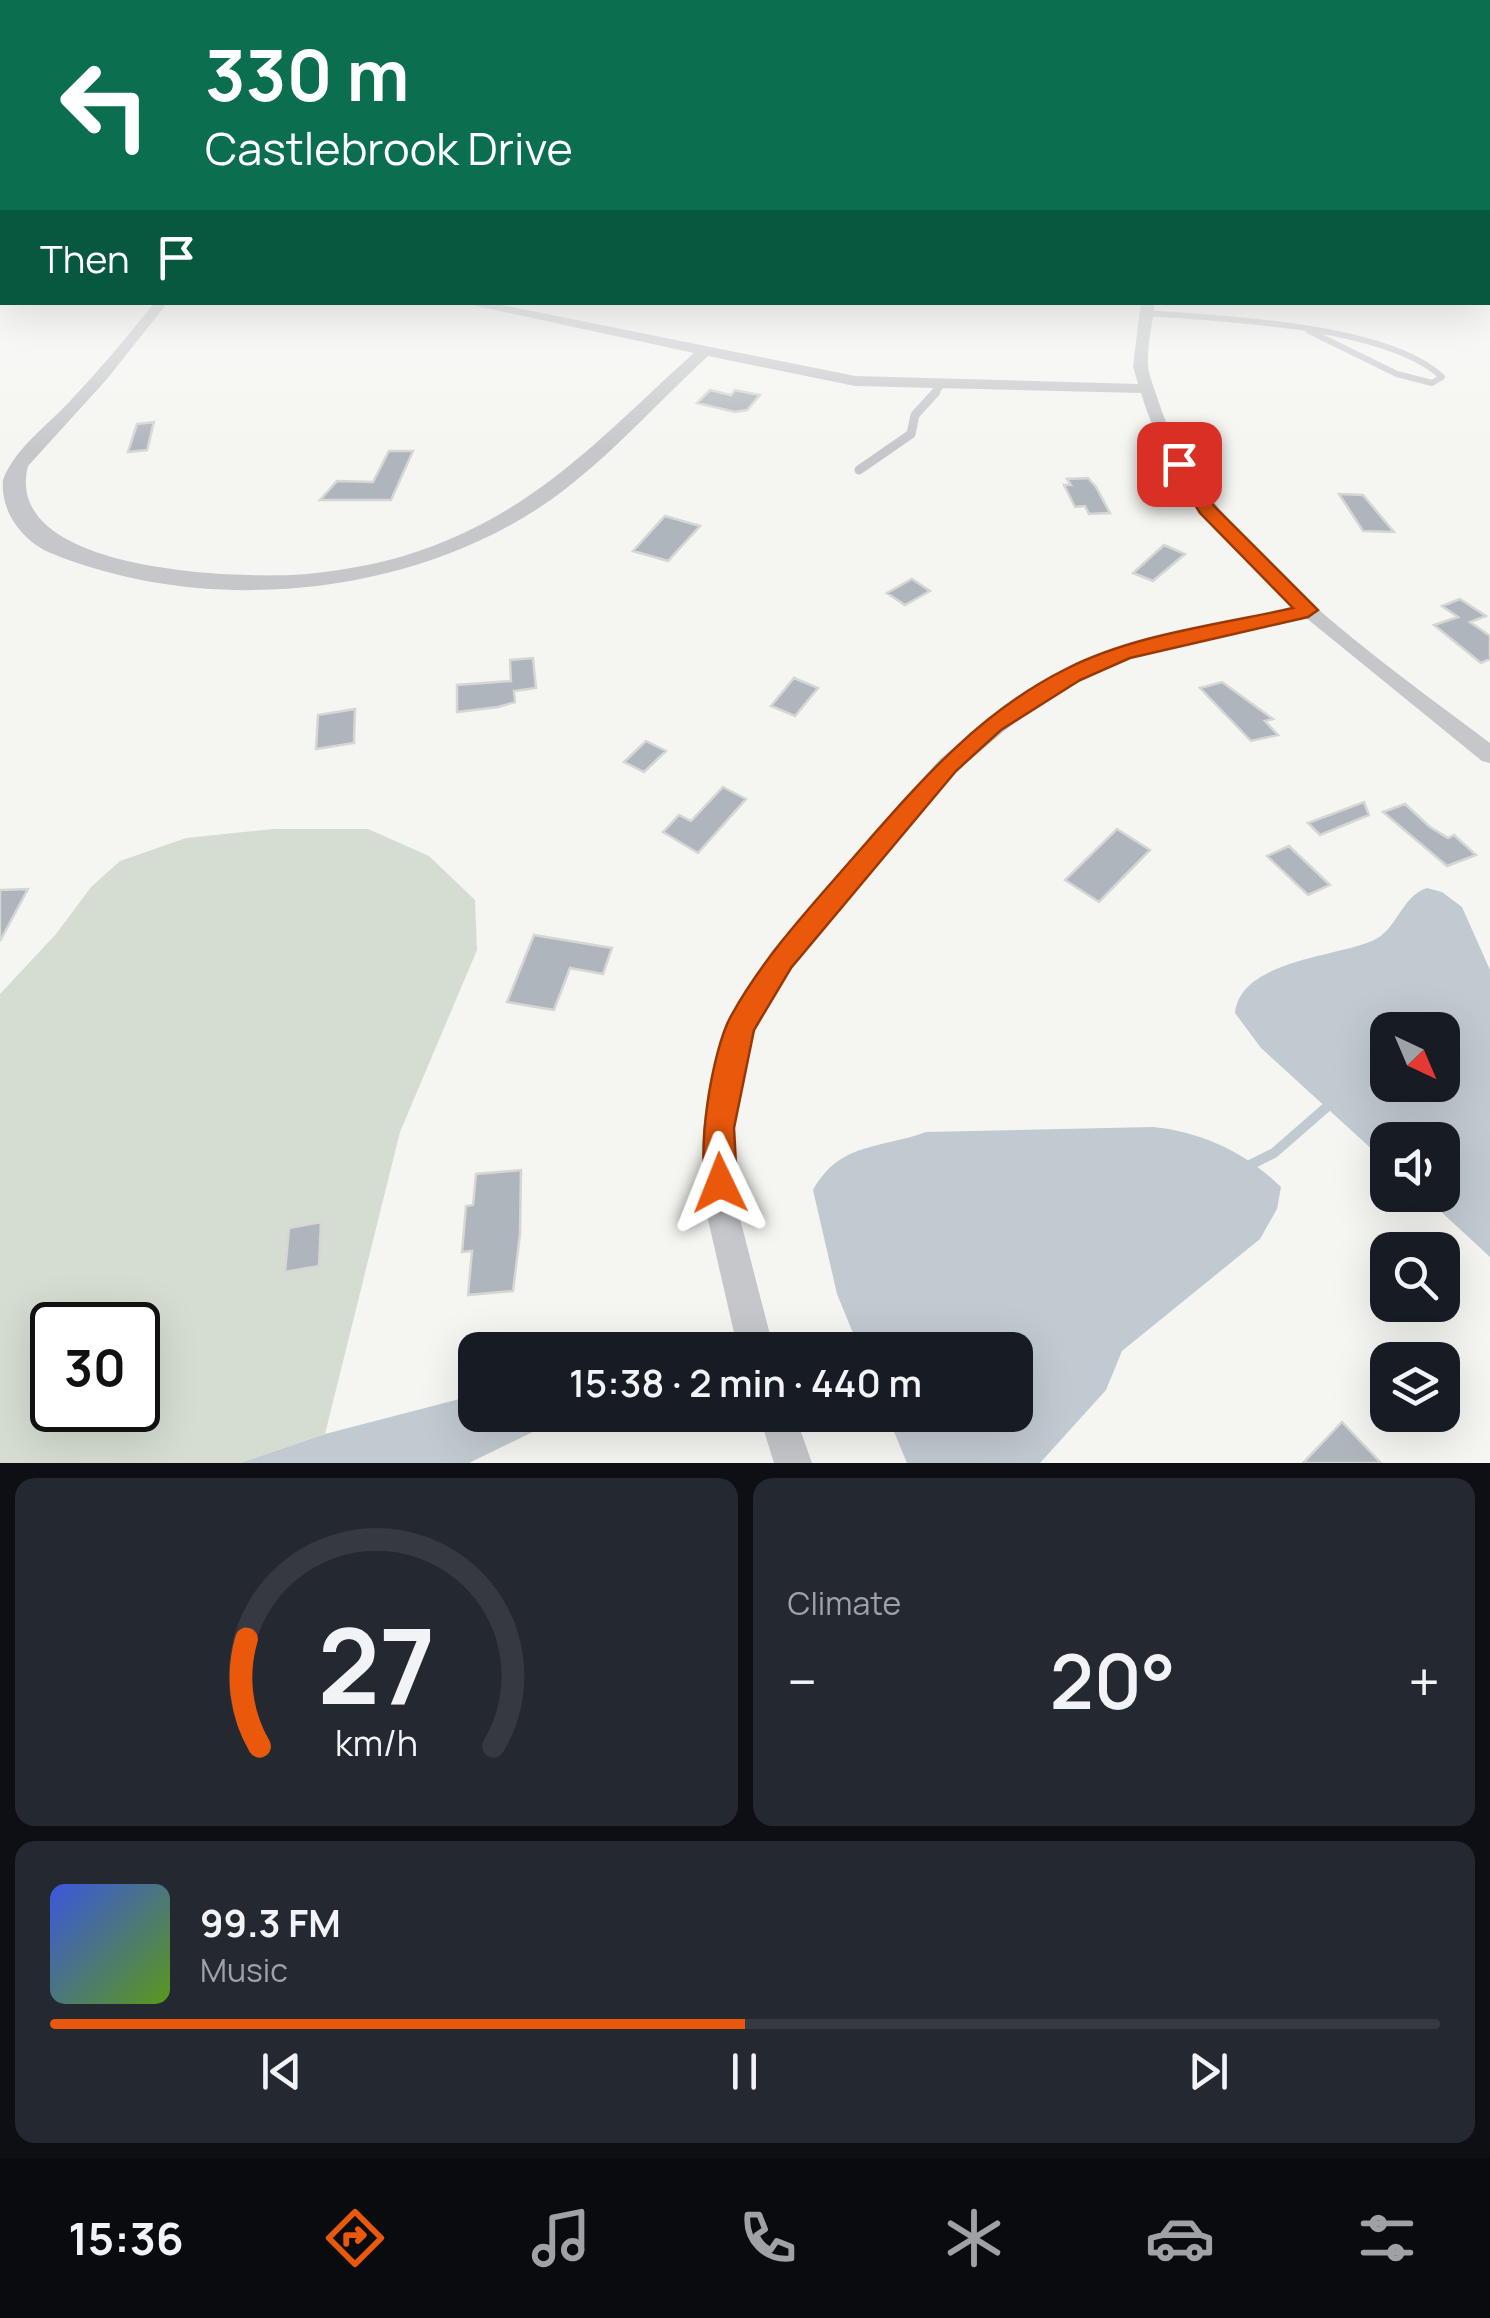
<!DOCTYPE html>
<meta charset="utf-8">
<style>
body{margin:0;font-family:Manrope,sans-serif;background:#242831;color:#f1f3f6;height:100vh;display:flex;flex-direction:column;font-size:38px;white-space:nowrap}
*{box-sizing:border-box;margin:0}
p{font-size:32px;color:#9ea1a6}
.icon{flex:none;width:55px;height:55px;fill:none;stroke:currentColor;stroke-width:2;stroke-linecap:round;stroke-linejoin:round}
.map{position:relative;height:1463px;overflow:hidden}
.drawer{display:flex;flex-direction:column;gap:15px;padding:15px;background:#0d0f14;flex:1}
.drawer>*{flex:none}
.hud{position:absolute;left:0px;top:0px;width:1490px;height:305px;box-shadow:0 10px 40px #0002;background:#0b6e4f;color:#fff;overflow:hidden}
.needle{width:65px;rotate:136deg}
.tools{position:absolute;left:1370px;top:1012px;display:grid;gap:20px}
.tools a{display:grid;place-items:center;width:90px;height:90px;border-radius:20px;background:#171b24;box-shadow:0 10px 40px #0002;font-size:50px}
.speed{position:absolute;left:30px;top:1302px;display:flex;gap:20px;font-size:50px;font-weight:700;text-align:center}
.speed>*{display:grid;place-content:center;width:130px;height:130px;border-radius:50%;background:#171b24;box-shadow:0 10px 40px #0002;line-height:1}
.speed .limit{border:5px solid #111;border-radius:15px;background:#fff;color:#111}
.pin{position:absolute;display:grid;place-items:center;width:85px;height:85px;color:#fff;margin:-42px;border-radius:20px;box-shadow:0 5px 15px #0006}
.me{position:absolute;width:110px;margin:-55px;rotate:358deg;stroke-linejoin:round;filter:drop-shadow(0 0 8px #0008)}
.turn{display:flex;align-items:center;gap:35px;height:210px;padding:0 40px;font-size:45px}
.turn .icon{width:130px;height:130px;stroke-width:2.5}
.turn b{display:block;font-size:70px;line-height:85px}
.then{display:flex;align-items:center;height:95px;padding:0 40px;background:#0003;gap:20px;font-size:38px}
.big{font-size:75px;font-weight:600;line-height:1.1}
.drawer .tile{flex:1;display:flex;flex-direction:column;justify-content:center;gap:15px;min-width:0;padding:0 35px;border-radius:20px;background:#242831}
.drawer .dial{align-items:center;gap:0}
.dial svg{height:260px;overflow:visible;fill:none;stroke:#363941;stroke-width:7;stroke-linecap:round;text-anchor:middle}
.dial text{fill:#f1f3f6;stroke:none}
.song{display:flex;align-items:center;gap:30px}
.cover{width:120px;height:120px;border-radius:15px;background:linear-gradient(135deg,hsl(230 70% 55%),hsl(90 70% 35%))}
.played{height:10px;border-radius:5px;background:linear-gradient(90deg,#ea580c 50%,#363941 50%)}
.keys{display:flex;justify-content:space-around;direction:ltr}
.heat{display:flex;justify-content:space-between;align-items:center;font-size:55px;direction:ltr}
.drawer .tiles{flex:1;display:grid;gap:15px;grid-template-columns:1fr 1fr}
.tile:last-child{grid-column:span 2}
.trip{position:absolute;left:458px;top:1332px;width:575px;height:100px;border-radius:20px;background:#171b24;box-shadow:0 10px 40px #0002;font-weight:600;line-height:100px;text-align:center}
.menu{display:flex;height:160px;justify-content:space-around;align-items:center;background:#090b0e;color:#9ea1a6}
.menu .icon{width:70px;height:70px}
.menu .selected{color:#ea580c}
.menu b{font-size:45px;color:#f1f3f6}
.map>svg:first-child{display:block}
.green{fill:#d5ddd2;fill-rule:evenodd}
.water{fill:#c2cad1;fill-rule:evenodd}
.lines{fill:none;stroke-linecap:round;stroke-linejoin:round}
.stream{stroke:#c2cad1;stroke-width:10}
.building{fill:#afb5bc;stroke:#d6d7d4;stroke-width:2.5}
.lane-far1{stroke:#c5c7cb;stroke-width:6}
.lane{stroke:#c5c7cb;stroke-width:9}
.street{fill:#c5c7cb;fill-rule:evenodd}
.route{fill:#ea580c;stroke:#983908;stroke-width:2.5}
</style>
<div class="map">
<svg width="1490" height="1463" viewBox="0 0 1490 1463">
<rect width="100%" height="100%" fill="#f5f6f1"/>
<!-- green -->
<path class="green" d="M274,829H368L429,856L475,900L477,950L400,1132L325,1434L240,1463H0V994L56,934L91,887L120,861L186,838ZM52,1325H138V1410H52Z"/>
<!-- water -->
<path class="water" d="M1427,888L1442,892L1462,907L1490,970V1257L1423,1195H1442V1140H1388L1387,1163L1261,1048L1235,1013C1240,961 1334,957 1372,941C1397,931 1401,896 1427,888ZM1388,1030H1442V1085H1388Z
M1153,1127C1203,1132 1246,1153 1281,1187L1277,1209L1260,1239L1122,1351L1106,1390L1040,1463H907L887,1415H1015V1350H860L837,1294L813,1190C840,1142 879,1149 926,1132Z
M475,1395V1415H568L469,1463H240L325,1434Z"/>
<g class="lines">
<!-- stream -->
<path class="stream" d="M1248,1166L1274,1153L1329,1105"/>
</g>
<!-- building -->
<path class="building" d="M710,390L731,395L735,390L760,395L747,410L735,412L697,403Z
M154,422L147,450L128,452L137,424Z
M389,451H413L391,500H320L337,481L373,482Z
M1088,478L1096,487L1110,513L1089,514L1085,506L1075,507L1064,485H1071L1067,479Z
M1339,494L1363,495L1394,532L1363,531Z
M665,516L700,526L668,561L633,551Z
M1164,545L1185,554L1153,581L1133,573Z
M912,579L930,591L905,605L887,593Z
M1460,599L1486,616L1470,622L1490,636V659L1481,663L1434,625L1458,617L1442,606Z
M533,658L536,688L514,691L515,702L498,707L457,712V685L511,681L510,660Z
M794,678L818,688L795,716L771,706Z
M1222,682L1273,719L1265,721L1278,735L1251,741L1200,688Z
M355,709L354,743L316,749L318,715Z
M646,741L666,751L644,772L624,762Z
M723,787L746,799L698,853L663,832L679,815L691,821Z
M1364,802L1369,815L1320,835L1308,823Z
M1405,804L1430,827L1448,838L1454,835L1476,855L1447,866L1383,812Z
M1117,829L1150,850L1099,902L1065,880Z
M1289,846L1330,885L1308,895L1267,856Z
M28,889L0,941V890Z
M534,935L612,948L603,974L570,968L554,1010L507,1002Z
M521,1170L520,1234L513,1291L468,1295L472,1251L462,1252L466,1206L473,1205L476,1174Z
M321,1222L319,1266L285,1272L289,1228Z
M1342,1422L1381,1463H1303Z"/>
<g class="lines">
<!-- lane-far1 -->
<path class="lane-far1" d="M1144,313C1220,318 1387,325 1442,377L1432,383L1397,374L1309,331
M934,394L941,386"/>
<!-- lane -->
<path class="lane" d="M859,470L911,434L915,415L936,392"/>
<!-- street -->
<path class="street" d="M1488,246H1490V254L1488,253Z
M0,248L2,249V258L0,257Z
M155,302H168L107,379L28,466C0,576 254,579 307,574C349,570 394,561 433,546C544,504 608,430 694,353L458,302H487L855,376L1138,384L1133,366L1141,302H1155C1153,322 1147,344 1148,364C1148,375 1155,389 1158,400C1201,538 1379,659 1490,743V763L1482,761L1305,617L1130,658L1042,700L956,771L791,968L754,1030L733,1128L738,1211L774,1350H738L706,1211L703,1128L726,1027L771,952L940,759L1026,690L1117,648L1294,607C1230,546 1166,480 1141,393L855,386L708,356C657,403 609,458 552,499C414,597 209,617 53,554C25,543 0,514 3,480C14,449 49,424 71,400C100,369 128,336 155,302Z
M759,1415H795L812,1463H774Z"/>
</g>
<!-- sky -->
<linearGradient id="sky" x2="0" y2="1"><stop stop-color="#99bddf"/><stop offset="0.55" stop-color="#fafbf9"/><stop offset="1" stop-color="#fafbf9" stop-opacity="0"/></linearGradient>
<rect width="1490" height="451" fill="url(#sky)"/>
<!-- route -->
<path class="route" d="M1173,461H1185L1214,506L1318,610L1308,617L1130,658L1080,680L1001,730L956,771L791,968L754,1030L734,1128L737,1183L732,1195L720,1199L709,1195C694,1159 712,1050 731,1016C762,960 804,914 846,866C913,790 974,715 1066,669C1135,634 1218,625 1293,608L1200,513L1170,464Z"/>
</svg>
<div class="tools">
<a><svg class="needle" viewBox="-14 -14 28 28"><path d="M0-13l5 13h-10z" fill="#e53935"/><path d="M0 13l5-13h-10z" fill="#9ea1a6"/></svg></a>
<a><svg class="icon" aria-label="sound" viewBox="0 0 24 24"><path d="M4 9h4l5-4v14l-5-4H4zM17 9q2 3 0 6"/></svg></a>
<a><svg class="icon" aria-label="search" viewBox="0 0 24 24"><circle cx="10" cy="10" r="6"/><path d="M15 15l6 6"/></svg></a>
<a><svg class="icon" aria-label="layers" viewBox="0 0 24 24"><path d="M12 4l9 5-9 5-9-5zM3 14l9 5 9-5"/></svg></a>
</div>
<div class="speed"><div class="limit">30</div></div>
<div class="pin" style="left:1179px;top:464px;background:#d93025"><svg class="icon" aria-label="arrive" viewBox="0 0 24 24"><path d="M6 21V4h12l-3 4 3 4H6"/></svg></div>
<svg class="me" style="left:720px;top:1183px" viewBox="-20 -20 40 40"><path d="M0-17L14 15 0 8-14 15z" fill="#ea580c" stroke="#fff" stroke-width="4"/></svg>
<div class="trip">15:38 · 2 min · 440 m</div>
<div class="hud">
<div class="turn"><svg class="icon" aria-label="left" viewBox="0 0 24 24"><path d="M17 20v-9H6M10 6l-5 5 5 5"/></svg><div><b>330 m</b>Castlebrook Drive</div></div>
<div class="then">Then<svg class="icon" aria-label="arrive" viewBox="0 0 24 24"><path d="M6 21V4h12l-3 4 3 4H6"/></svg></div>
</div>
</div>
<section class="drawer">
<div class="tiles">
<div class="tile dial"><svg viewBox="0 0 100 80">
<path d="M14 69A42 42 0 1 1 86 69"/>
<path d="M14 69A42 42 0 0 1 10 36" stroke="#ea580c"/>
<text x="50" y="56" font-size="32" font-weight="700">27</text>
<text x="50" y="72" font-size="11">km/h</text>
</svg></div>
<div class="tile"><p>Climate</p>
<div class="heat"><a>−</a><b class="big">20°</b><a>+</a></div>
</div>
<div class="tile">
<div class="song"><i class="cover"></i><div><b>99.3 FM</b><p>Music</p></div></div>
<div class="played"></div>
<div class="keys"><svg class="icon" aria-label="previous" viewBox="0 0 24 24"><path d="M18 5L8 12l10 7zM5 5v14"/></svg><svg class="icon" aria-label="pause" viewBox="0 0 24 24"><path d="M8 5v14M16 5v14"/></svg><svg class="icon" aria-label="next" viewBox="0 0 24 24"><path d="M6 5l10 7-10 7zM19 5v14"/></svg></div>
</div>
</div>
</section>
<nav class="menu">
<b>15:36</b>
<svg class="icon selected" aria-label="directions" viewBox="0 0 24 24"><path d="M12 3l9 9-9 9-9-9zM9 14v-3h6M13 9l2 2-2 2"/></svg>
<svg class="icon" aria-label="music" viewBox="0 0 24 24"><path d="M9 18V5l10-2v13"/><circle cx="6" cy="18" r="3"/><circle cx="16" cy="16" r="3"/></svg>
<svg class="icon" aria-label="phone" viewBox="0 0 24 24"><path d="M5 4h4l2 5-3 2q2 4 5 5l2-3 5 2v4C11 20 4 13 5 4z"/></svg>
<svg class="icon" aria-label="climate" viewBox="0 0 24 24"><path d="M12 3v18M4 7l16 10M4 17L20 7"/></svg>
<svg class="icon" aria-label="car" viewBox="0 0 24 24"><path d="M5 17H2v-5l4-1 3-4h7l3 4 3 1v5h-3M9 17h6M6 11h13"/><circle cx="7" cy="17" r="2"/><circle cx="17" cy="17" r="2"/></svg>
<svg class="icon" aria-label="filters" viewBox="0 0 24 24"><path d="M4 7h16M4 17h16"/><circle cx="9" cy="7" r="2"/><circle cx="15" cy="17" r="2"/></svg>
</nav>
